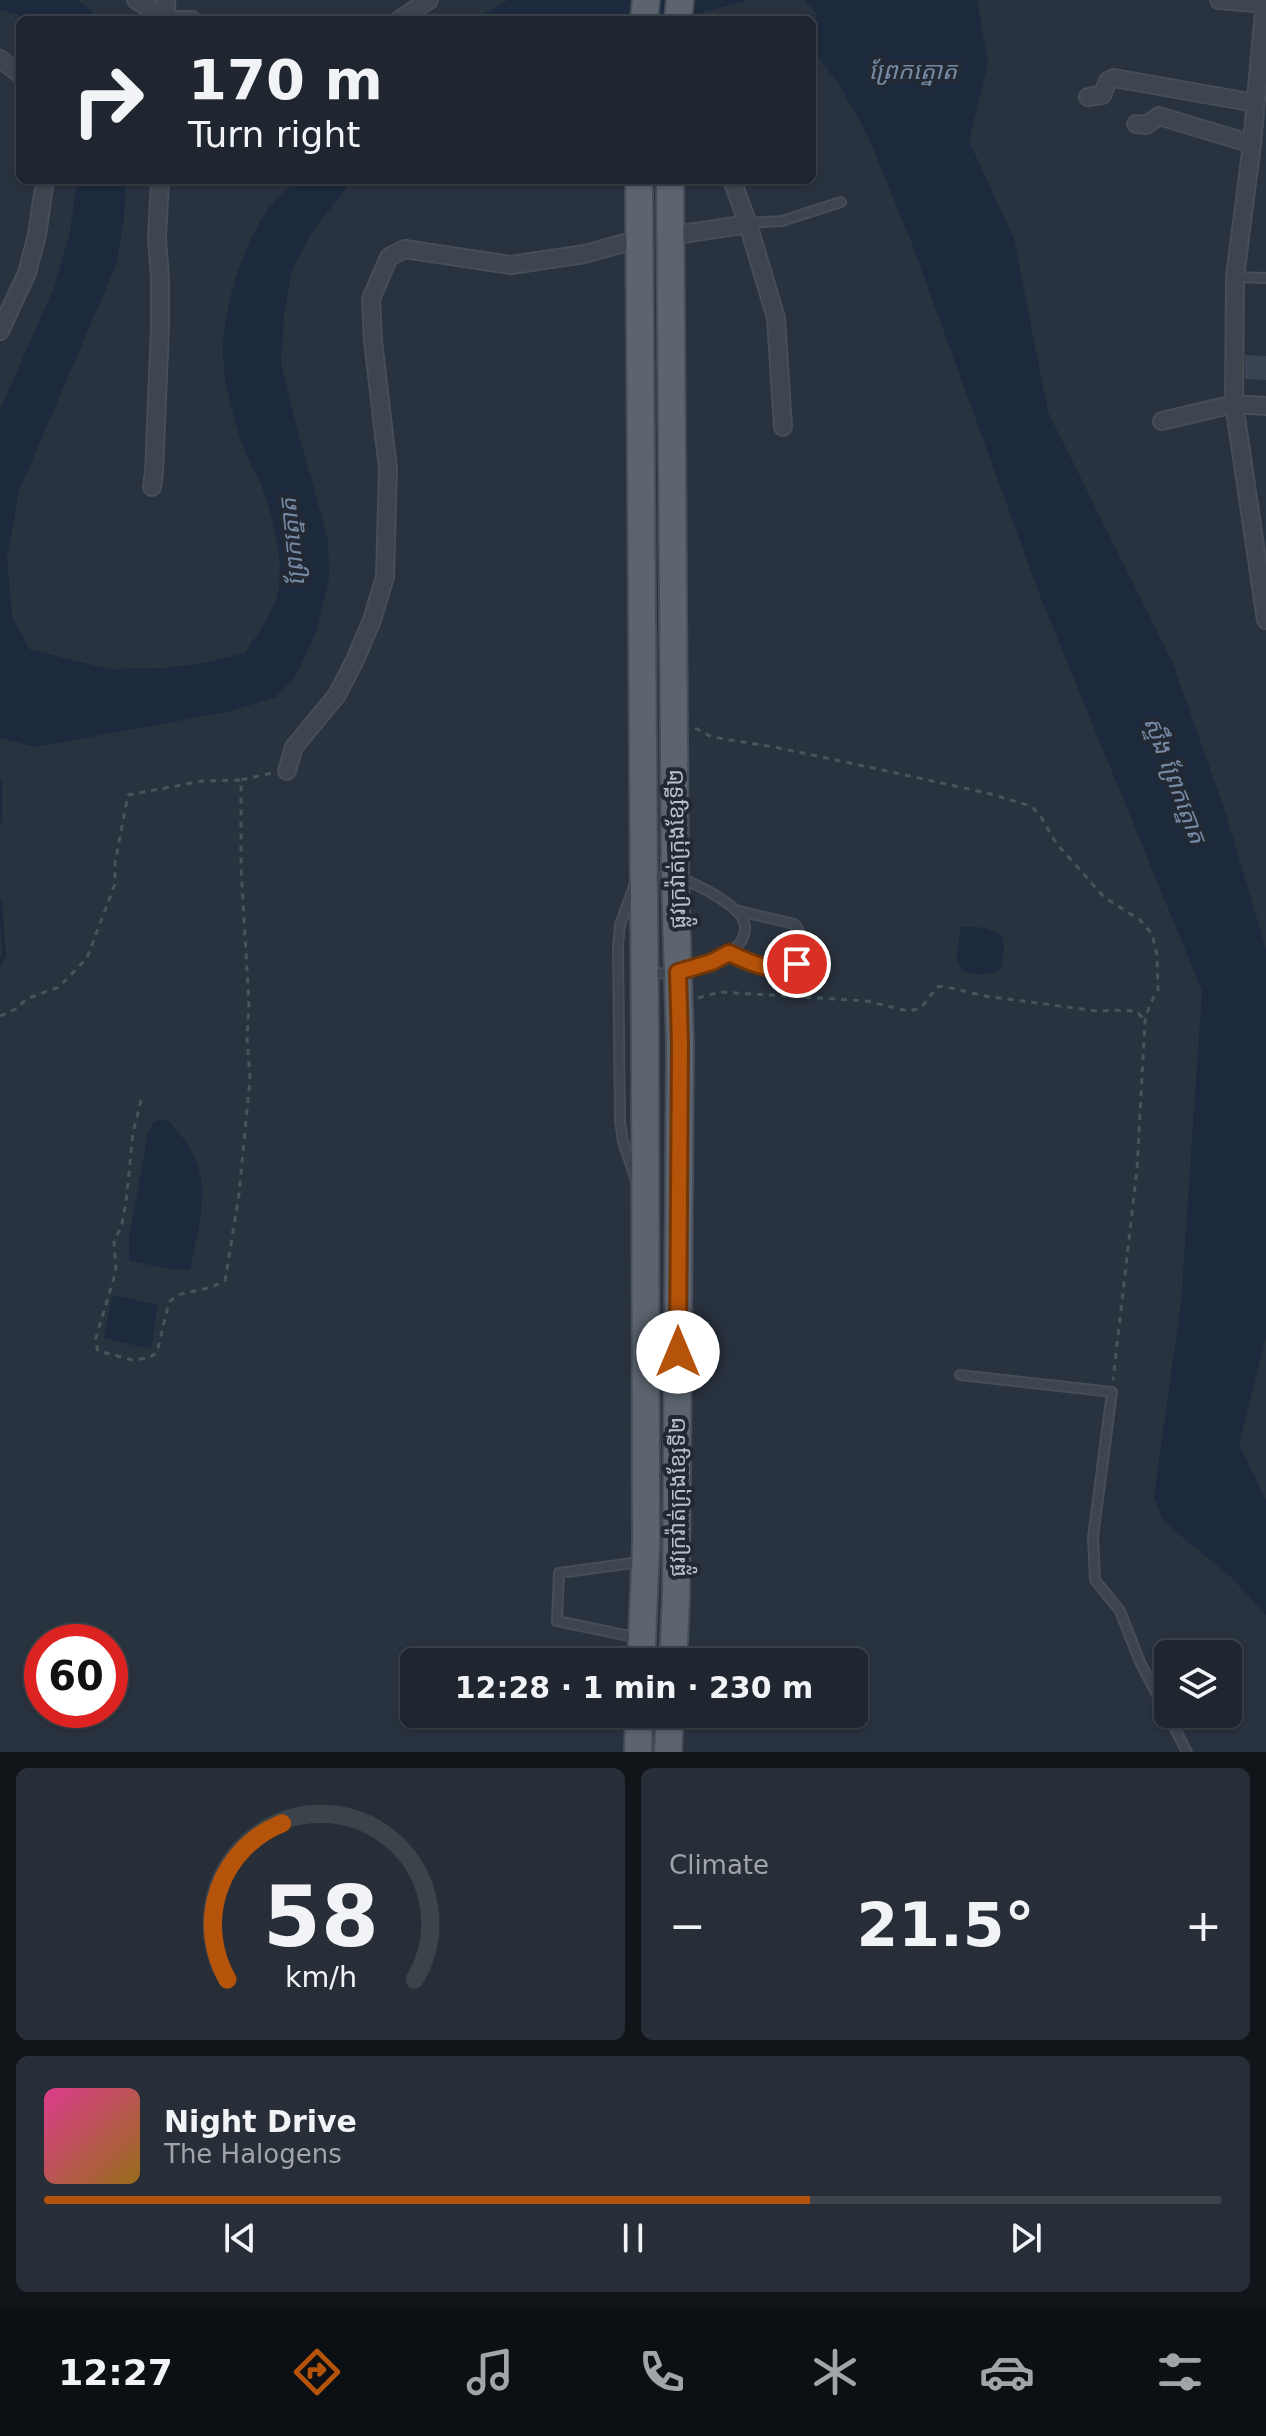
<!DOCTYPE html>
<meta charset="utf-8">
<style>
body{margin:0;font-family:"DejaVu Sans","Noto Sans Khmer",sans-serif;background:#272e37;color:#f1f3f6;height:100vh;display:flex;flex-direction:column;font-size:30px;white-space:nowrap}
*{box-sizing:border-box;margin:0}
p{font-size:26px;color:#a1a5aa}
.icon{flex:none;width:44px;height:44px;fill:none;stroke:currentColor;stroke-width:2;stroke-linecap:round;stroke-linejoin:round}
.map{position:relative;height:1752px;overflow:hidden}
.drawer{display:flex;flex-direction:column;gap:16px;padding:16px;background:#11151a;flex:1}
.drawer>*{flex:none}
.top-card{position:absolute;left:16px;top:16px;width:800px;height:168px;border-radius:12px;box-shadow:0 2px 6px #0004,0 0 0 2px #3c434b;background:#1f262f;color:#f1f3f6;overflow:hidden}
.fabs{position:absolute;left:1154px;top:1640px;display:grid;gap:16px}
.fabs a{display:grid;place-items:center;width:88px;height:88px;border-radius:12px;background:#1f262f;box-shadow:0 2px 6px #0004,0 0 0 2px #3c434b;font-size:40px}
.speed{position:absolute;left:24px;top:1624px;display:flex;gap:16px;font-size:40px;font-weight:700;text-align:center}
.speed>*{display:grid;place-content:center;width:104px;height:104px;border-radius:50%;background:#1f262f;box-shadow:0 2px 6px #0004,0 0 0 2px #3c434b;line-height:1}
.speed .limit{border:12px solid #d22;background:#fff;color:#111}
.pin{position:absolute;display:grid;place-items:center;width:68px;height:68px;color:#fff;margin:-34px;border:4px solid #fff;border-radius:50%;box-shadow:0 2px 8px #0007}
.me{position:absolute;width:88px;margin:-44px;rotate:0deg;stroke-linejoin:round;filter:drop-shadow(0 0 6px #0008)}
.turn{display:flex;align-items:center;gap:28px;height:168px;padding:0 40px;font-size:36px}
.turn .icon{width:104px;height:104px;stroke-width:2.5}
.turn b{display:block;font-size:56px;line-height:68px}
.big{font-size:60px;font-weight:800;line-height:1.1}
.drawer .card{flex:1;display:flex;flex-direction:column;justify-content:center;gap:12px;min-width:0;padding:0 28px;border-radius:12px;background:#272e37}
.drawer .dial{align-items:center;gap:0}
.dial svg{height:208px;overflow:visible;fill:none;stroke:#3c434b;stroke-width:7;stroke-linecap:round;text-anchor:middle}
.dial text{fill:#f1f3f6;stroke:none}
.song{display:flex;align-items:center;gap:24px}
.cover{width:96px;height:96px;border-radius:12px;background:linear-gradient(135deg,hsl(330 70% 55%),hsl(40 70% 35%))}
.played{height:8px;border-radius:4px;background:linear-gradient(90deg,#b45309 65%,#3c434b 65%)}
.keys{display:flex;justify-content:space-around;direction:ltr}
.heat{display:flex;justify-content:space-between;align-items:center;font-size:44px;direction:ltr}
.drawer .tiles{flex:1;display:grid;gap:16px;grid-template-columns:1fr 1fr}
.card:last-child{grid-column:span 2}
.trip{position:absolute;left:400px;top:1648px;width:468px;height:80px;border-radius:12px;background:#1f262f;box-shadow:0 2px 6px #0004,0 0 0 2px #3c434b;font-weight:800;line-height:80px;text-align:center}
.tabs{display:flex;height:128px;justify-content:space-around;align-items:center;background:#0c0f13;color:#a1a5aa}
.tabs .icon{width:56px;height:56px}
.tabs .current{color:#b45309}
.tabs b{font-size:36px;color:#f1f3f6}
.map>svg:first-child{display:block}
.water{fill:#1d2a3d}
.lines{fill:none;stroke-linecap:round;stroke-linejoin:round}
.stream{stroke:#1d2a3d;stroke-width:4}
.building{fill:#394453}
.lane-casing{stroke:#474d59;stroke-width:12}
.street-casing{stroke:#474d59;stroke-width:20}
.primary-casing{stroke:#474d59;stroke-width:30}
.path{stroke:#445658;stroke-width:3;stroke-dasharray:6 6;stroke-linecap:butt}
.lane{stroke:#3d454f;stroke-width:8}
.street{stroke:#3d454f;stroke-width:16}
.primary{stroke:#5b646f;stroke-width:26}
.route-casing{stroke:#753606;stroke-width:20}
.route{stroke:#b45309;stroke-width:14}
.labels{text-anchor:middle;stroke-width:8;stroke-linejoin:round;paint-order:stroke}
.street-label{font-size:22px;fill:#bac0ca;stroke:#222935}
.water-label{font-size:24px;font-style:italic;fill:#778aa4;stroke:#222935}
</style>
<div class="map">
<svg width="1266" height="1752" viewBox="0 0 1266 1752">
<rect width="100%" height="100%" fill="#29323f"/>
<!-- water -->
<path class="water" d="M0,0H77L92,11L97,20H24L19,15L0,10Z
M508,0H749L675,20H472Z
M804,0H977L988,63L969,141L1014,239L1048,412L1172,661L1225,811L1266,949V1337L1239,1445L1266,1500V1615L1231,1577L1163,1521L1154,1496L1181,1303L1202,991L1040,596L911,241L868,136L840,86L812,49V28L817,14Z
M77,180H126L124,218L116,265L19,491L7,558L12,616L29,649L108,669L162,668L204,663L245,653C260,630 279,606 280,577C281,549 270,508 260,482C255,471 248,461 244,449C234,420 224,386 223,354C222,311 242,246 267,211C275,200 287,190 296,180H353L314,229L292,269L284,316L281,362L293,414L328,539L329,578L316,632L296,675L276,697L232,711L36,747L0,738V410L55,285L70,231Z
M961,926L986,928L1001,935L1004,945L1001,970L984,975L963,971L956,960Z
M167,1120C218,1170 202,1208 190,1270L163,1268L129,1260V1239L148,1133L154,1121Z
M112,1295L158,1305L151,1349L104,1338Z"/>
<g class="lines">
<!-- stream -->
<path class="stream" d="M0,781V821
M0,901L4,954L0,964"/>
</g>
<!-- building -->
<path class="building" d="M1245,355L1266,356V380L1245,379Z"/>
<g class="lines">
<!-- lane casing -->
<g class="lane-casing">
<path id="lane" d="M749,223L782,221L841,202
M1235,277L1266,278
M647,879C657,878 669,876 678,878C695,883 745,907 745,927C746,954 700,968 679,972C669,974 658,973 648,973
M635,883L620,925L618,946L620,1121L623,1142L636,1180
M729,953C748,962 777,976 797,964C799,951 805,934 794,924L735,910
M960,1375L1112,1392L1093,1537L1095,1580L1120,1611L1140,1662L1187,1752
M639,1638L557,1621L559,1573L640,1562"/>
</g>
<!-- street casing -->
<g class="street-casing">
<path id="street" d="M136,0L167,19
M166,0L167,20
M1219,0L1265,4
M1265,0L1252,144L1235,277L1234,404L1266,620
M166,20H192
M399,20L429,0
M0,59L20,74
M1088,97L1102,95L1108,81L1114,78L1255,103
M1136,124L1146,125L1159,116L1252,144
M732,180L748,224
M669,236L748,224L776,318L783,427
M0,331L27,273L37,235L45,180
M1162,421L1234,404L1266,406
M152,487L154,473L160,327V278L157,238L160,180
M287,771L294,747L337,695L355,660L372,620L385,577L388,469L373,341L371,299L389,257L405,249L511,265L585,254L638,239"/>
</g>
<!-- primary casing -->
<g class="primary-casing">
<path id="primary" d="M644,20L646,0
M678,20L680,0
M639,180L645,1045L646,1546L641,1662
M670,180L675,877L680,1044L676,1598L673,1662
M638,1752L639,1714
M668,1752L670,1714"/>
</g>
<!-- path -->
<path class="path" d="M695,728L712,737L774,747L855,764L987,793L1031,806L1040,815L1056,843L1104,897L1140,920L1152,934L1157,955L1158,990L1150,1004L1145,1021L1137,1169L1113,1380
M698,998L720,992L867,1001L908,1011L921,1008L937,987L943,986L985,996L1097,1011L1125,1010L1137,1012L1144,1019
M0,1016L18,1008L26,999L59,987L87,958L115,884V863L128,795L202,781L241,780
M141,1100L133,1133L126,1202L122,1224L114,1242L116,1271L95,1341L98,1351L133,1360L149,1358L157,1352L169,1302L177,1295L212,1287L225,1281L239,1194L250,1079L247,1038L249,1004L241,867V780L272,773"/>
<!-- lane -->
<use href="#lane" class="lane"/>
<!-- street -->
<use href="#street" class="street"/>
<!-- primary -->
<use href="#primary" class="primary"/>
</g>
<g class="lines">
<!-- route casing -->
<g class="route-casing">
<path id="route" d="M678,1352L680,1044L678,972L712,962L729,953C748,962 778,976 797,964"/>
</g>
<!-- route -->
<use href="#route" class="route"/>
</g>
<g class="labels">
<!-- street labels -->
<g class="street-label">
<text transform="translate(676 849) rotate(-91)" y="8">ផ្លូវក្រវ៉ាត់ក្រុងខ្សែទី២</text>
<text transform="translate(677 1497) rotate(-90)" y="8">ផ្លូវក្រវ៉ាត់ក្រុងខ្សែទី២</text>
</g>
<!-- water labels -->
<g class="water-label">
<text x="913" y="79">ព្រែកត្នោត</text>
<text transform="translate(292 542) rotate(-96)" y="8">ព្រែកត្នោត</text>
<text transform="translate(1175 780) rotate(69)" y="8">ស្ទឹង ព្រែកត្នោត</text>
</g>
</g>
</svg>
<div class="fabs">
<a><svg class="icon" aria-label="layers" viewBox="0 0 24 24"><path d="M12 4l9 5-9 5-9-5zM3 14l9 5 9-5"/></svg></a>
</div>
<div class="speed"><div class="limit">60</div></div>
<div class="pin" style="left:797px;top:964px;background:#d93025"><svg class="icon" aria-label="arrive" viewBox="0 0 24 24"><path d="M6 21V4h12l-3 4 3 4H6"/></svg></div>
<svg class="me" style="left:678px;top:1352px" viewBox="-20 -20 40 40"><circle r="19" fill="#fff"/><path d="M0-13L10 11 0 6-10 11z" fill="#b45309"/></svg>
<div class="trip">12:28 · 1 min · 230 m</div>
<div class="top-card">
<div class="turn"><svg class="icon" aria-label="right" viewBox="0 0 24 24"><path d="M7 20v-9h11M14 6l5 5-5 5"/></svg><div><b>170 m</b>Turn right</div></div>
</div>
</div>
<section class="drawer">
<div class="tiles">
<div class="card dial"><svg viewBox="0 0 100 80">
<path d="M14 69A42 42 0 1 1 86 69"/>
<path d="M14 69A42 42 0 0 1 35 9" stroke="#b45309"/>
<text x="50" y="56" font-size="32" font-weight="700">58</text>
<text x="50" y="72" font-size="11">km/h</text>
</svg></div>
<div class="card"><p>Climate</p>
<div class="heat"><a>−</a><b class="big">21.5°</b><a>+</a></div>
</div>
<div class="card">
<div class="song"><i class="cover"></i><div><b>Night Drive</b><p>The Halogens</p></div></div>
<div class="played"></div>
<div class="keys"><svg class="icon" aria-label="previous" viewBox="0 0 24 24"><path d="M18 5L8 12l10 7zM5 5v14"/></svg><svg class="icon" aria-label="pause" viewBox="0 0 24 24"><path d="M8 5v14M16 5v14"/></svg><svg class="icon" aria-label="next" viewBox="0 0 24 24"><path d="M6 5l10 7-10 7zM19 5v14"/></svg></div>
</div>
</div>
</section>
<nav class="tabs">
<b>12:27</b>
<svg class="icon current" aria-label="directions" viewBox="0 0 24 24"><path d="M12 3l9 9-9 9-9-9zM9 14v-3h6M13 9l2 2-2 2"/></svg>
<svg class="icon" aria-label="music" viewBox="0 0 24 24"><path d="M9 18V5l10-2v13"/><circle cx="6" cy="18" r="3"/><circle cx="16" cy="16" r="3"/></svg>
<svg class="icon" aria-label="phone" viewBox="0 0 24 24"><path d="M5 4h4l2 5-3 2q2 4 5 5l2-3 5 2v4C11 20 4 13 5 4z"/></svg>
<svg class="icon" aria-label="climate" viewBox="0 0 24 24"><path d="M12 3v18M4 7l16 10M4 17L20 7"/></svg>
<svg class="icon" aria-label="car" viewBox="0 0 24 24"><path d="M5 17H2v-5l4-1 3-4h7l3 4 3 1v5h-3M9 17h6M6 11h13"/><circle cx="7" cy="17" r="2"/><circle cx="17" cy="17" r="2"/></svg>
<svg class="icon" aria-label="filters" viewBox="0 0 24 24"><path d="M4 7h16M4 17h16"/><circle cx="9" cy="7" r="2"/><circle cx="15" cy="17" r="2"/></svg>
</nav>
